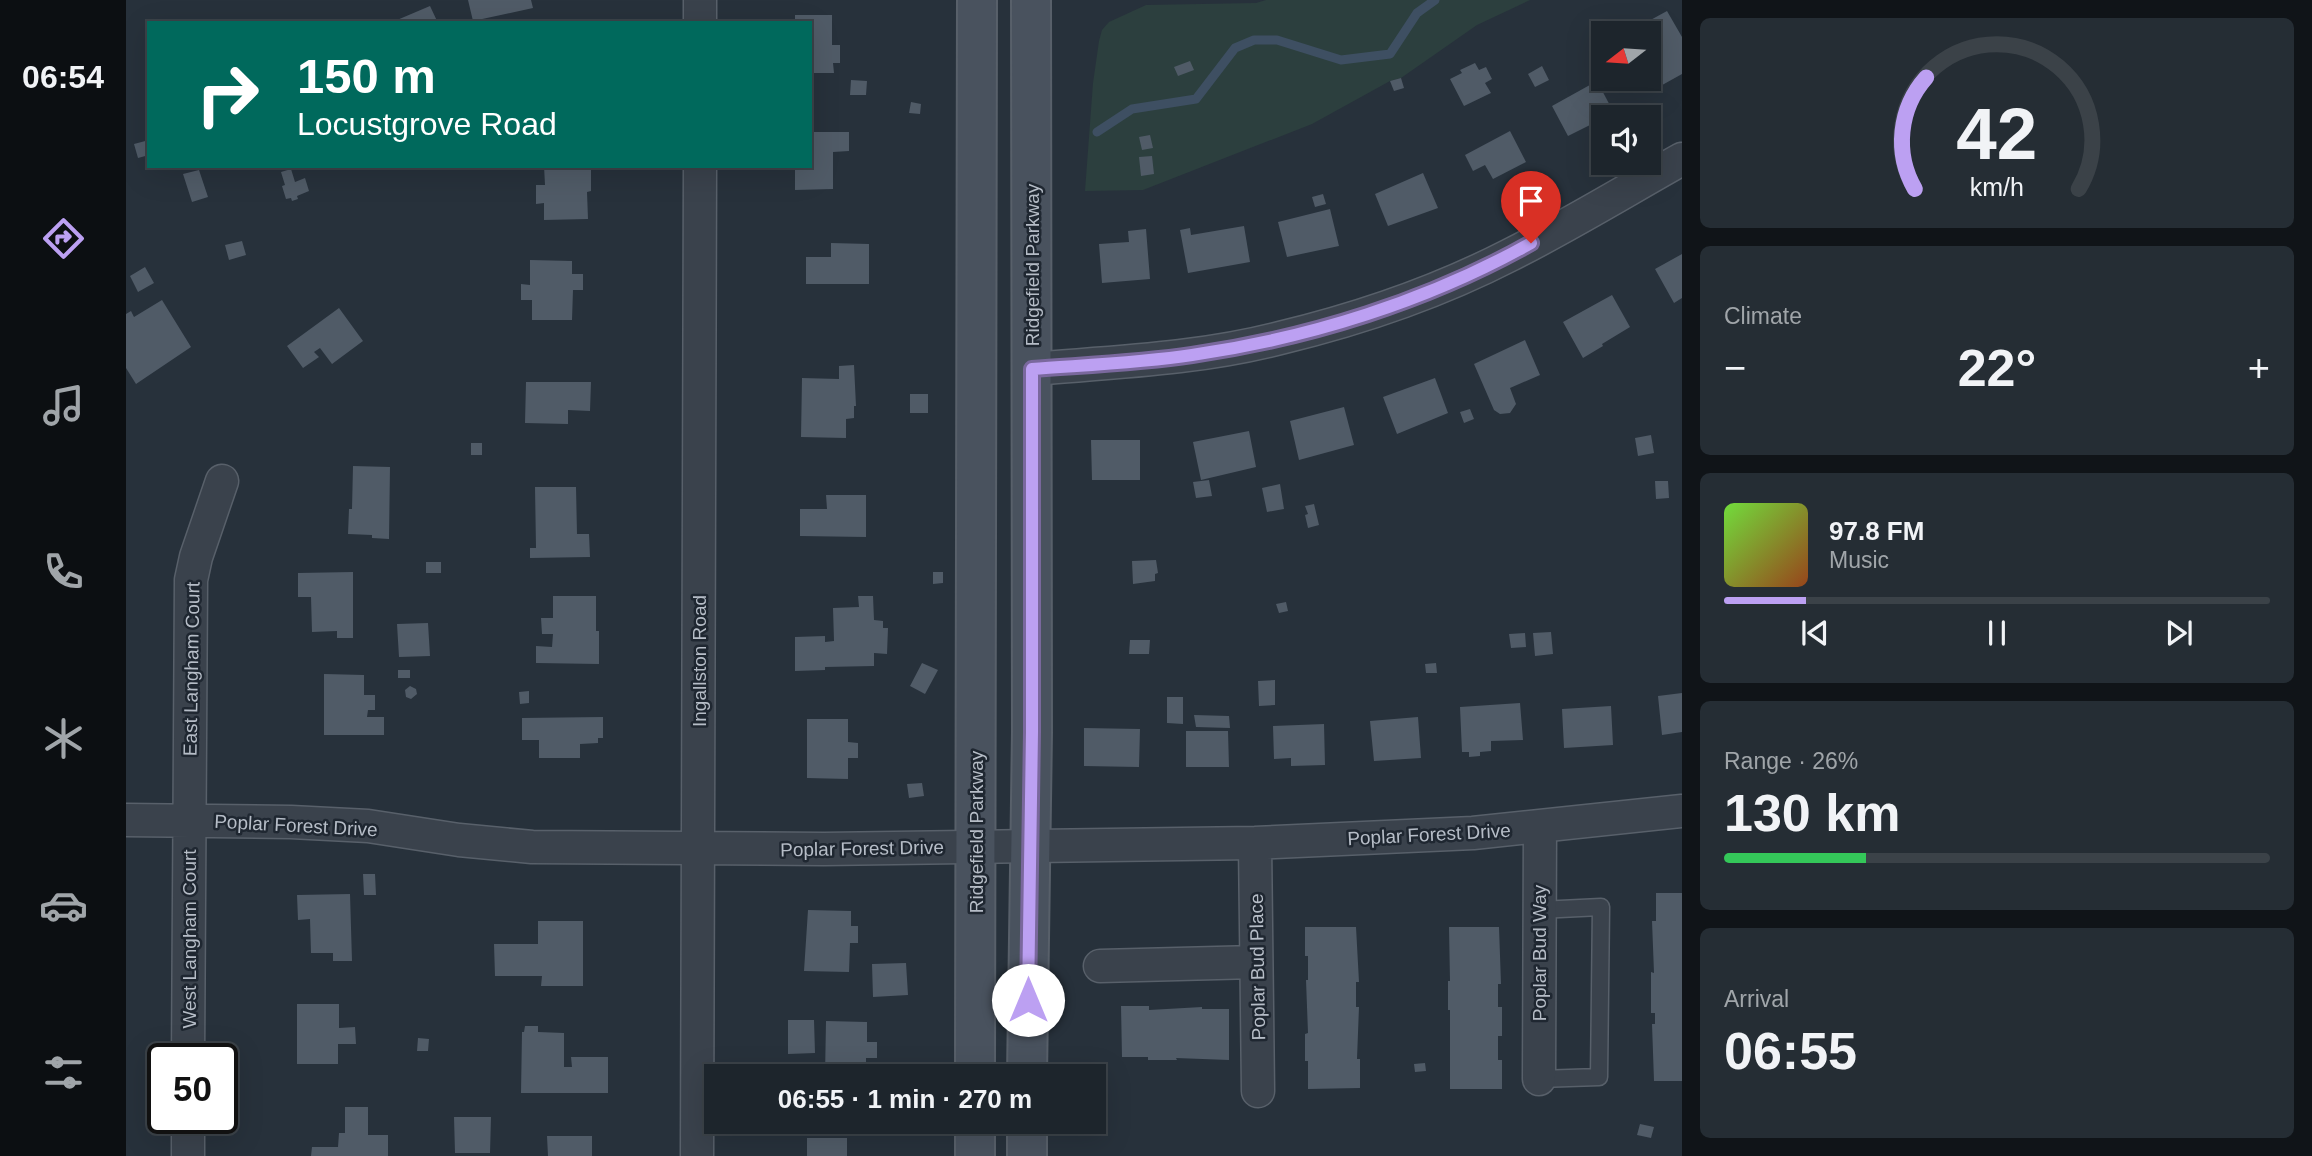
<!DOCTYPE html>
<meta charset="utf-8">
<style>
body{margin:0;font-family:Arial,sans-serif;background:#252d34;color:#f1f3f6;height:100vh;display:flex;flex-direction:column;font-size:26px;white-space:nowrap}
*{box-sizing:border-box;margin:0}
p{font-size:23px;color:#a0a5a9}
.icon{flex:none;width:38px;height:38px;fill:none;stroke:currentColor;stroke-width:2;stroke-linecap:round;stroke-linejoin:round}
.map{position:relative;flex:1;overflow:hidden}
.sheet{display:flex;flex-direction:column;gap:18px;padding:18px;background:#101418;width:630px}
.sheet>*{flex:none}
.top-card{position:absolute;left:21px;top:21px;width:665px;height:147px;border-radius:0px;box-shadow:0 7px 28px #0002,0 0 0 2px #3b4248;background:#00695c;color:#fff;overflow:hidden}
.needle{width:46px;rotate:253deg}
.tools{position:absolute;left:1465px;top:21px;display:grid;gap:14px}
.tools a{display:grid;place-items:center;width:70px;height:70px;border-radius:0px;background:#1d252c;box-shadow:0 7px 28px #0002,0 0 0 2px #3b4248;font-size:35px}
.speed{position:absolute;left:21px;top:1043px;display:flex;gap:14px;font-size:35px;font-weight:700;text-align:center}
.speed>*{display:grid;place-content:center;width:91px;height:91px;border-radius:50%;background:#1d252c;box-shadow:0 7px 28px #0002,0 0 0 2px #3b4248;line-height:1}
.speed .limit{border:4px solid #111;border-radius:10px;background:#fff;color:#111}
.pin{position:absolute;display:grid;place-items:center;width:60px;height:60px;color:#fff;margin:-72px -30px;border-radius:50% 50% 50% 0;rotate:-45deg;box-shadow:0 0 7px #0007}
.pin .icon{rotate:45deg}
.me{position:absolute;width:77px;margin:-38px;rotate:0deg;stroke-linejoin:round;filter:drop-shadow(0 0 5px #0008)}
.turn{display:flex;align-items:center;gap:24px;height:147px;padding:0 35px;font-size:32px}
.turn .icon{width:91px;height:91px;stroke-width:2.5}
.turn b{display:block;font-size:49px;line-height:60px}
.big{font-size:52px;font-weight:600;line-height:1.1}
.sheet .widget{flex:1;display:flex;flex-direction:column;justify-content:center;gap:10px;min-width:0;padding:0 24px;border-radius:10px;background:#252d34}
.sheet .dial{align-items:center;gap:0}
.dial svg{height:182px;overflow:visible;fill:none;stroke:#3b4248;stroke-width:7;stroke-linecap:round;text-anchor:middle}
.dial text{fill:#f1f3f6;stroke:none}
.song{display:flex;align-items:center;gap:21px}
.cover{width:84px;height:84px;border-radius:10px;background:linear-gradient(135deg,hsl(100 70% 55%),hsl(20 70% 35%))}
.played{height:7px;border-radius:4px;background:linear-gradient(90deg,#bca0f2 15%,#3b4248 15%)}
.keys{display:flex;justify-content:space-around;direction:ltr}
.heat{display:flex;justify-content:space-between;align-items:center;font-size:38px;direction:ltr}
.charge{height:10px;border-radius:5px;background:linear-gradient(90deg,#34c759 26%,#3b4248 0)}
.trip{position:absolute;left:578px;top:1064px;width:402px;height:70px;border-radius:0px;background:#1d252c;box-shadow:0 7px 28px #0002,0 0 0 2px #3b4248;font-weight:600;line-height:70px;text-align:center}
main{display:flex;flex:1;min-height:0}
.menu{display:flex;flex-direction:column;width:126px;justify-content:space-around;align-items:center;background:#0c0f12;color:#a0a5a9}
.menu .icon{width:49px;height:49px}
.menu .on{color:#bca0f2}
.menu b{font-size:32px;color:#f1f3f6}
.map>svg:first-child{display:block}
.green{fill:#2c3f3e}
.lines{fill:none;stroke-linecap:round;stroke-linejoin:round}
.stream{stroke:#3e4f62;stroke-width:9}
.building{fill:#505b67}
.lane-casing{stroke:#58606a;stroke-width:19}
.street-casing{stroke:#58606a;stroke-width:35}
.secondary-casing{stroke:#58606a;stroke-width:42}
.lane{stroke:#3a424c;stroke-width:16}
.street{stroke:#3a424c;stroke-width:32}
.secondary{stroke:#49525e;stroke-width:38}
.route-casing{stroke:#7a689d;stroke-width:18}
.route{stroke:#bca0f2;stroke-width:12}
.labels{text-anchor:middle;stroke-width:5;stroke-linejoin:round;paint-order:stroke}
.street-label{font-size:19px;fill:#b6bdc7;stroke:#1f2731}
</style>
<main>
<nav class="menu">
<b>06:54</b>
<svg class="icon on" aria-label="directions" viewBox="0 0 24 24"><path d="M12 3l9 9-9 9-9-9zM9 14v-3h6M13 9l2 2-2 2"/></svg>
<svg class="icon" aria-label="music" viewBox="0 0 24 24"><path d="M9 18V5l10-2v13"/><circle cx="6" cy="18" r="3"/><circle cx="16" cy="16" r="3"/></svg>
<svg class="icon" aria-label="phone" viewBox="0 0 24 24"><path d="M5 4h4l2 5-3 2q2 4 5 5l2-3 5 2v4C11 20 4 13 5 4z"/></svg>
<svg class="icon" aria-label="climate" viewBox="0 0 24 24"><path d="M12 3v18M4 7l16 10M4 17L20 7"/></svg>
<svg class="icon" aria-label="car" viewBox="0 0 24 24"><path d="M5 17H2v-5l4-1 3-4h7l3 4 3 1v5h-3M9 17h6M6 11h13"/><circle cx="7" cy="17" r="2"/><circle cx="17" cy="17" r="2"/></svg>
<svg class="icon" aria-label="filters" viewBox="0 0 24 24"><path d="M4 7h16M4 17h16"/><circle cx="9" cy="7" r="2"/><circle cx="15" cy="17" r="2"/></svg>
</nav>
<div class="map">
<svg width="1556" height="1156" viewBox="0 0 1556 1156">
<rect width="100%" height="100%" fill="#27313b"/>
<!-- green -->
<path class="green" d="M1140,0H1404L1351,25L1275,78L1264,81L1186,124L1017,190L959,191L967,83L973,41L976,30L983,22L1020,5L1130,3Z"/>
<g class="lines">
<!-- stream -->
<path class="stream" d="M971,132L1006,109L1070,99L1109,48L1128,40H1151L1215,60L1264,54L1291,13L1309,0"/>
</g>
<!-- building -->
<path class="building" d="M342,0H405L407,8L347,21Z
M304,6L312,23H264Z
M1541,11L1556,37V74L1529,89L1522,76V33H1516L1522,30L1519,23Z
M669,15H706V45H714V63H707L708,73H684V23H669Z
M1064,61L1068,70L1052,76L1048,67Z
M1349,63L1353,70L1360,67L1366,79L1359,83L1365,93L1338,106L1324,79L1336,73L1334,70Z
M1416,66L1423,80L1409,87L1402,74Z
M1275,78L1278,88L1268,91L1264,81Z
M725,80L741,81L740,95H724Z
M1471,81L1488,113L1442,136L1426,106Z
M785,102L795,104L794,114L783,113Z
M1384,131L1400,162L1367,179L1359,165L1347,171L1339,155Z
M684,132H723V151L707,152V189L669,190V166H684Z
M1024,135L1027,148L1016,150L1013,137Z
M23,140V155L12,158L8,144Z
M1026,156L1028,174L1015,176L1013,157Z
M418,166H465V191L461,192L462,219L418,220V203L410,204V185H419Z
M165,169L169,182L179,178L183,191L171,196L172,199L166,201L165,198L160,199L156,186L159,185L155,172Z
M73,170L82,197L66,202L57,174Z
M1297,173L1312,208L1262,226L1249,194Z
M1197,194L1200,204L1189,207L1186,197Z
M1204,209L1213,246L1161,257L1152,222Z
M1118,226L1124,262L1062,273L1054,230L1064,228L1065,235Z
M1020,229L1024,279L976,283L973,244L1003,242L1002,231Z
M116,241L120,255L103,260L99,245Z
M705,243L743,244V284H680V257H705Z
M1556,254V298L1548,303L1529,269Z
M404,260L446,261V274H457V290H447L446,320H406V300H395V284L404,285Z
M19,267L28,283L12,292L4,276Z
M1486,295L1504,327L1476,344L1477,346L1457,358L1437,322Z
M36,300L65,347L10,384L0,368V314L5,311L8,317Z
M213,308L237,341L206,364L194,348L188,352L193,357L177,368L161,346Z
M1399,340L1414,375L1384,388L1390,404L1384,413L1374,414L1368,410L1348,364Z
M728,365L730,406H728V418L720,419V438L675,437L676,378L713,379V366Z
M1309,378L1322,413L1271,434L1257,397Z
M400,382H465L464,411L442,410V424L399,423Z
M784,394H802V413H784Z
M1218,407L1228,445L1173,460L1164,421Z
M1344,409L1348,419L1338,423L1334,412Z
M1123,431L1130,467L1075,480L1067,442Z
M1525,435L1528,453L1512,456L1509,438Z
M965,440H1014V480H966Z
M345,443H356V455H345Z
M227,466L264,467L263,539L246,538V535L222,534L223,509H226Z
M1083,480L1086,496L1070,498L1067,482Z
M1529,481H1542L1543,498L1530,499Z
M1154,484L1158,509L1141,512L1136,488Z
M409,487H450L451,534H463L464,557L404,558V548H410Z
M700,495H740V537L674,536V509H701Z
M1188,504L1193,525L1182,528L1179,515L1182,514L1179,506Z
M1030,560L1032,573L1029,574V581L1007,584L1006,561Z
M300,562H315V573H300Z
M227,572V638H211V631L186,632L185,597H172V573Z
M807,572H817V583L807,584Z
M427,596H470V631H473V664L410,663V646L426,647L427,634H416L415,618H427Z
M732,596H747L748,620L757,621V628H762L761,654L748,653V666L699,667V670L669,671V637L699,636V642L708,641L707,608L733,607Z
M1160,602L1162,611L1153,613L1150,604Z
M302,623L304,656L273,657L271,624Z
M1425,632L1427,654L1409,656L1407,633Z
M1399,633L1400,647L1385,648L1383,634Z
M1004,640H1024L1023,654H1003Z
M796,663L812,670L799,694L784,686Z
M1310,663L1311,673H1300L1299,664Z
M272,670H284V678H272Z
M198,674L238,675V695H249V710H242L241,717H258V735H198Z
M1149,680V705L1133,706L1132,681Z
M284,686L290,689L291,694L285,699L280,697L279,690Z
M403,691V703L394,704L393,692Z
M1556,693V732L1536,735L1532,696Z
M1041,697H1057V724L1041,723Z
M1394,703L1397,740L1365,741V751L1354,752V756L1343,757V752H1336L1334,707Z
M1485,706L1487,745L1438,748L1436,709Z
M1068,715L1103,716L1104,728L1070,727Z
M477,717V738H472V743L454,744V758H413V740H396V718Z
M1292,717L1295,758L1248,761L1244,721Z
M681,719H722V742L732,743V758H722V779L681,778Z
M1198,724L1199,765L1165,766V758L1148,759L1147,726Z
M958,728L1014,729L1013,767L958,766Z
M1060,731H1102L1103,767H1060Z
M796,783L798,796L783,798L781,784Z
M237,874H249L250,895H238Z
M1530,893H1556V1081H1528L1526,1024H1529V1013H1525V972L1528,973L1526,921H1530Z
M224,894L226,961H207V953H185L184,919L172,920L171,895Z
M682,910L725,911V926H732V943H724L723,972L678,971Z
M412,921H457V986H415L416,976H369L368,944H412Z
M1179,927H1230L1233,982H1230V1007H1233L1231,1059H1234V1088L1182,1089V1061H1179V1034L1182,1033L1180,980H1182V956H1179Z
M1323,927H1373L1375,984H1372V1007H1376V1036H1372V1060H1376V1089H1324V1010H1322V981H1324Z
M780,963L782,995L747,997L746,964Z
M171,1004H213V1028L229,1027L230,1044H212V1064H171Z
M995,1006H1023V1010L1076,1007V1009H1103V1060L1050,1058L1051,1060H1022V1057H996Z
M662,1020H688L689,1053L662,1054Z
M700,1021L741,1022V1042H751V1058H740V1076H699Z
M399,1026H412V1032L438,1033V1067H446L445,1057H482V1093H395L396,1032H398Z
M292,1038L303,1039L302,1051H291Z
M1299,1063L1300,1071L1289,1072L1288,1064Z
M219,1107H242V1135H262V1156H185L186,1147H212L213,1133H219Z
M328,1117H365L364,1153H329Z
M1514,1124L1528,1127L1525,1138L1511,1135Z
M421,1136H466V1156H422Z
M681,1138H721V1156H681Z"/>
<g class="lines">
<!-- lane casing -->
<g class="lane-casing">
<path id="lane" d="M1413,910L1475,907L1473,1077L1413,1079"/>
</g>
<!-- street casing -->
<g class="street-casing">
<path id="street" d="M574,23V0
M906,369C989,362 1073,359 1154,338C1233,319 1312,292 1384,255C1442,226 1499,191 1556,159
M0,820L165,822L242,826L333,840L406,847L698,849L1129,843L1347,833L1556,811
M1129,843L1132,1091
M974,966L1130,962
M62,1059L65,580L70,557L96,481
M1413,1079L1414,827
M62,1156V1118
M571,1156L574,166"/>
</g>
<!-- secondary casing -->
<g class="secondary-casing">
<path id="secondary" d="M849,1076L851,0
M901,1076L906,732L905,0
M849,1156V1122
M901,1156V1122"/>
</g>
<!-- lane -->
<use href="#lane" class="lane"/>
<!-- street -->
<use href="#street" class="street"/>
<!-- secondary -->
<use href="#secondary" class="secondary"/>
</g>
<g class="lines">
<!-- route casing -->
<g class="route-casing">
<path id="route" d="M902,1000L906,732V369C959,365 1013,363 1066,355C1183,338 1302,301 1405,243"/>
</g>
<!-- route -->
<use href="#route" class="route"/>
</g>
<g class="labels">
<!-- street labels -->
<g class="street-label">
<text transform="translate(906 265) rotate(-90)" y="7">Ridgefield Parkway</text>
<text transform="translate(573 661) rotate(-90)" y="7">Ingallston Road</text>
<text transform="translate(65 669) rotate(-89)" y="7">East Langham Court</text>
<text transform="translate(170 825) rotate(3)" y="7">Poplar Forest Drive</text>
<text transform="translate(850 832) rotate(-90)" y="7">Ridgefield Parkway</text>
<text transform="translate(1303 834) rotate(-3)" y="7">Poplar Forest Drive</text>
<text transform="translate(736 848) rotate(-1)" y="7">Poplar Forest Drive</text>
<text transform="translate(63 939) rotate(-90)" y="7">West Langham Court</text>
<text transform="translate(1413 953) rotate(-90)" y="7">Poplar Bud Way</text>
<text transform="translate(1131 967) rotate(-91)" y="7">Poplar Bud Place</text>
</g>
</g>
</svg>
<div class="tools">
<a><svg class="needle" viewBox="-14 -14 28 28"><path d="M0-13l5 13h-10z" fill="#e53935"/><path d="M0 13l5-13h-10z" fill="#a0a5a9"/></svg></a>
<a><svg class="icon" aria-label="sound" viewBox="0 0 24 24"><path d="M4 9h4l5-4v14l-5-4H4zM17 9q2 3 0 6"/></svg></a>
</div>
<div class="speed"><div class="limit">50</div></div>
<div class="pin" style="left:1405px;top:243px;background:#d93025"><svg class="icon" aria-label="arrive" viewBox="0 0 24 24"><path d="M6 21V4h12l-3 4 3 4H6"/></svg></div>
<svg class="me" style="left:902px;top:1000px" viewBox="-20 -20 40 40"><circle r="19" fill="#fff"/><path d="M0-13L10 11 0 6-10 11z" fill="#bca0f2"/></svg>
<div class="trip">06:55 · 1 min · 270 m</div>
<div class="top-card">
<div class="turn"><svg class="icon" aria-label="right" viewBox="0 0 24 24"><path d="M7 20v-9h11M14 6l5 5-5 5"/></svg><div><b>150 m</b>Locustgrove Road</div></div>
</div>
</div>
<section class="sheet">
<div class="widget dial"><svg viewBox="0 0 100 80">
<path d="M14 69A42 42 0 1 1 86 69"/>
<path d="M14 69A42 42 0 0 1 19 20" stroke="#bca0f2"/>
<text x="50" y="56" font-size="32" font-weight="700">42</text>
<text x="50" y="72" font-size="11">km/h</text>
</svg></div>
<div class="widget"><p>Climate</p>
<div class="heat"><a>−</a><b class="big">22°</b><a>+</a></div>
</div>
<div class="widget">
<div class="song"><i class="cover"></i><div><b>97.8 FM</b><p>Music</p></div></div>
<div class="played"></div>
<div class="keys"><svg class="icon" aria-label="previous" viewBox="0 0 24 24"><path d="M18 5L8 12l10 7zM5 5v14"/></svg><svg class="icon" aria-label="pause" viewBox="0 0 24 24"><path d="M8 5v14M16 5v14"/></svg><svg class="icon" aria-label="next" viewBox="0 0 24 24"><path d="M6 5l10 7-10 7zM19 5v14"/></svg></div>
</div>
<div class="widget"><p>Range · 26%</p><b class="big">130 km</b><div class="charge"></div></div>
<div class="widget"><p>Arrival</p><b class="big">06:55</b></div>
</section>
</main>
